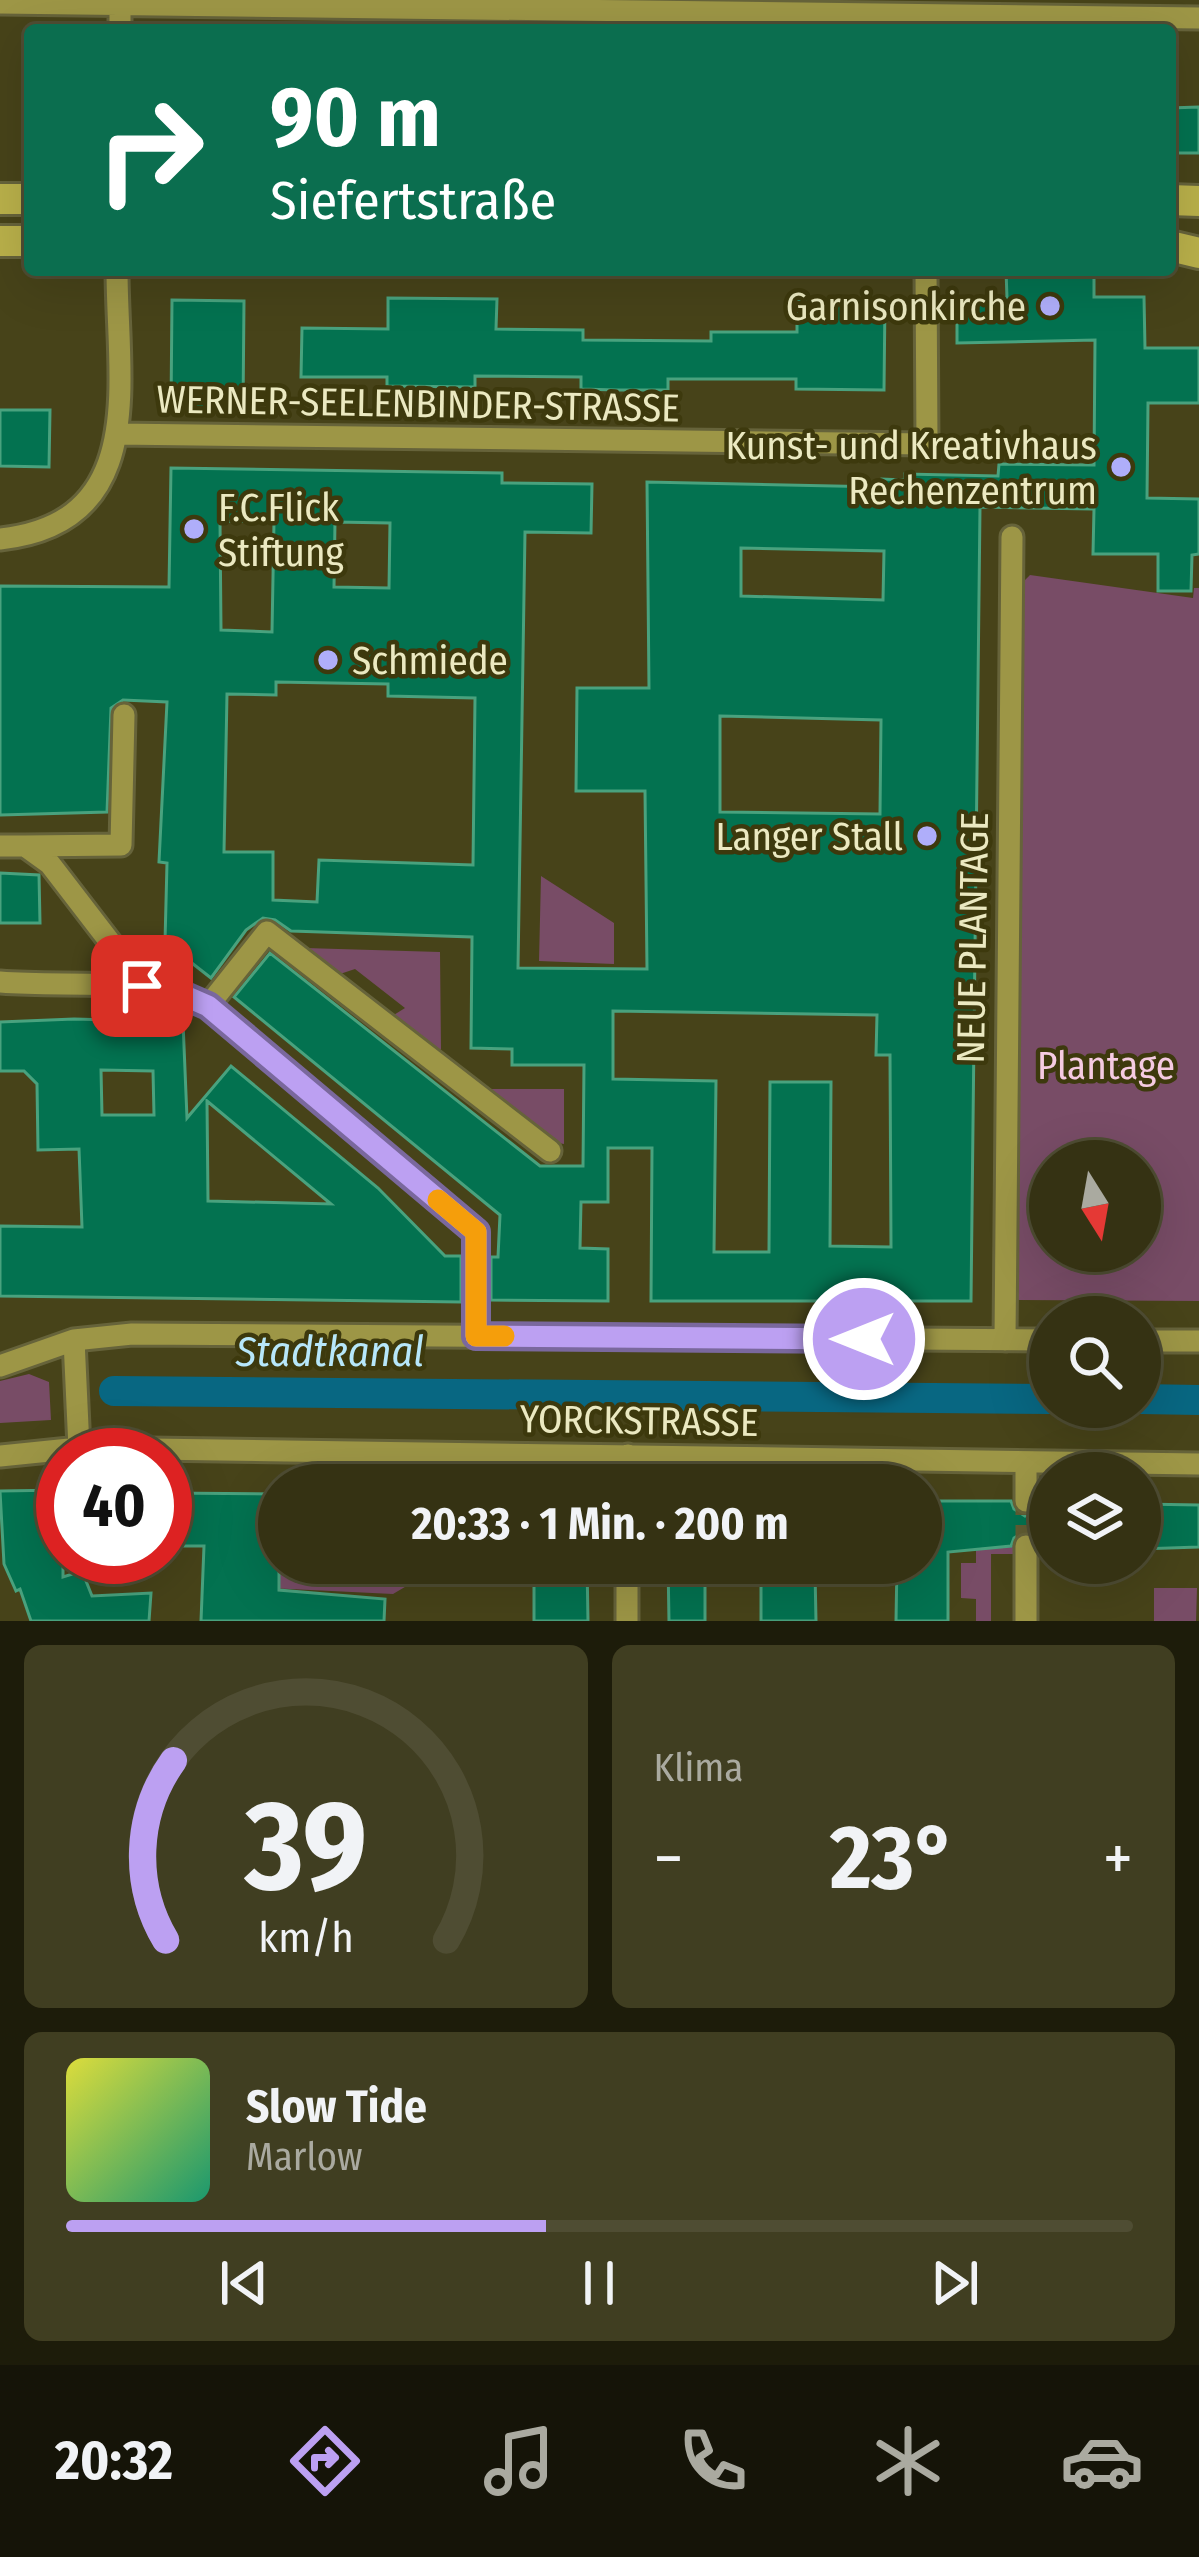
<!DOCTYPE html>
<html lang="de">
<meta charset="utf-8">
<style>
body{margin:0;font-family:"Fira Sans Condensed",sans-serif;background:#403e21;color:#f1f3f6;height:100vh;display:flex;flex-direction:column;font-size:45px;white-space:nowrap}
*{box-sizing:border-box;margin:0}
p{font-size:39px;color:#aaaaa0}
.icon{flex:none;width:66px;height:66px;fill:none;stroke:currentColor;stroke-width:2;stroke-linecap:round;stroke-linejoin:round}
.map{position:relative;height:1621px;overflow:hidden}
.sheet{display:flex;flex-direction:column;gap:24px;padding:24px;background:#1d1c0a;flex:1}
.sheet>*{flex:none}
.hud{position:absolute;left:24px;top:24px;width:1152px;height:252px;border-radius:12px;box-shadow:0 12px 48px #0002,0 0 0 3px #4f4d33;background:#0b6e4f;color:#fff;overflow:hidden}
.needle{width:78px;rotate:169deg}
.buttons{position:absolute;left:1029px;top:1140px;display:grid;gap:24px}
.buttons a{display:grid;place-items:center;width:132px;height:132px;border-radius:50%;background:#353213;box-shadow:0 12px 48px #0002,0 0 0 3px #4f4d33;font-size:60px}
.speed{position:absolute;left:36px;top:1428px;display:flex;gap:24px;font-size:60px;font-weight:700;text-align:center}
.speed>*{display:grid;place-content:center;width:156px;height:156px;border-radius:50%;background:#353213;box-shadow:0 12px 48px #0002,0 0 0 3px #4f4d33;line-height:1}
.speed .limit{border:18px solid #d22;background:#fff;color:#111}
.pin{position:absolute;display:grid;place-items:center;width:102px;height:102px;color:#fff;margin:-51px;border-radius:24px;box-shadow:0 6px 18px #0006}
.me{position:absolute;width:132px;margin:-66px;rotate:270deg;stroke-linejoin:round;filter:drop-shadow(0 0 9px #0008)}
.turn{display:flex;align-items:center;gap:42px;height:252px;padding:0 48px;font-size:54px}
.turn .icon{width:156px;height:156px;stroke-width:2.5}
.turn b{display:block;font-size:84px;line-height:102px}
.big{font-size:90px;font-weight:700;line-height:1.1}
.sheet .widget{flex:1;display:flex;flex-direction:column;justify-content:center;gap:18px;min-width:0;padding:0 42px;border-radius:18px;background:#403e21}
.sheet .dial{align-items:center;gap:0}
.dial svg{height:312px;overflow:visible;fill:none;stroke:#4f4d33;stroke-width:7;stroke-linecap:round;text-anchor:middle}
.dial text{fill:#f1f3f6;stroke:none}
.song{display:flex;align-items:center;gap:36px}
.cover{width:144px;height:144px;border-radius:18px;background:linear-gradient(135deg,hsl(60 70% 55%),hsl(160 70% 35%))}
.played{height:12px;border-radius:6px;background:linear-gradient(90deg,#bca0f2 45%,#4f4d33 45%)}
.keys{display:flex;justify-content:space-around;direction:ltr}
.heat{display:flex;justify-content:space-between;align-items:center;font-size:66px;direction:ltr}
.sheet .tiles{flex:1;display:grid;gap:24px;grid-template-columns:1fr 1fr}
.widget:last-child{grid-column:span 2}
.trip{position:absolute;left:258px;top:1464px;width:684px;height:120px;border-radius:60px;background:#353213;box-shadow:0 12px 48px #0002,0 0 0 3px #4f4d33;font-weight:700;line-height:120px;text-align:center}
.tab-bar{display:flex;height:192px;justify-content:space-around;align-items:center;background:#151408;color:#aaaaa0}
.tab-bar .icon{width:84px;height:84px}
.tab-bar .on{color:#bca0f2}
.tab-bar b{font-size:54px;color:#f1f3f6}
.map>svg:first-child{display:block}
.green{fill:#784c66;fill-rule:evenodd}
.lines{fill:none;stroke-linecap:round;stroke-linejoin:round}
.canal{stroke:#086782;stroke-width:30}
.building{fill:#037250;stroke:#49a27e;stroke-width:3;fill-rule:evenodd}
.minor-tunnel{stroke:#605c32;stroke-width:21;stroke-dasharray:21 10;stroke-linecap:butt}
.minor-casing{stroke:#66633a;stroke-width:27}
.major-casing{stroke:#66633a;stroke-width:36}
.minor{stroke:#9d9646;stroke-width:21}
.major{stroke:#b9b04a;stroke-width:30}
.route-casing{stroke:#7a689d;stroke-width:30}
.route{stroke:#bca0f2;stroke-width:21}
.slow{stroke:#f59e0b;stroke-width:21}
.poi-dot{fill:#afaefa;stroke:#3d390d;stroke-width:4.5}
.labels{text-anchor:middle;stroke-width:9;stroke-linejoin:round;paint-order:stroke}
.poi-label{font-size:39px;fill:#ebe9c1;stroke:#3d390d;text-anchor:end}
.street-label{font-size:39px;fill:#ebe9c1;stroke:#3d390d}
.park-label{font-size:39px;fill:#f5cbe2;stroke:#3d390d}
.water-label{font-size:42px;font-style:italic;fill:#b7e7fa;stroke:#3d390d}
</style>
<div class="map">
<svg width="1199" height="1621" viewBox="0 0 1199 1621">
<rect width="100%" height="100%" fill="#474319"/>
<!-- green -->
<path class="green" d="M1030,575L1193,598L1194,588H1199V1301L1010,1300L1018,587ZM1050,1161H1140V1251H1050Z
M541,876L614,923V964L539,961Z
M305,948L440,952L441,1049L435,1056L389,1018L405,1008L355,969L334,976Z
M477,1089H564V1144L547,1141Z
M29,1374L49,1382L51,1420L0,1423V1381Z
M976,1546H1015L1014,1554H991V1621H976V1599L961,1598V1563H976Z
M270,1566L432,1571L393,1594L269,1588Z
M1154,1588H1197L1196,1621H1154Z"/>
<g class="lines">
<!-- canal -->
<path class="canal" d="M114,1391L1050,1399
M1140,1399L1199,1400"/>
</g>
<!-- building -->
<path class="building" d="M1199,107V153H1170V108Z
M1006,270H1094V297H1144L1145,348H1199V403H1148L1147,498L1199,499V554L1192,555L1191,591H1158V554H1093L1094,509L980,507L971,1301H651L652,1148H608V1202H581L580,1248L608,1249V1301L491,1300V1257H498L500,1215L234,997L270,953L540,1166H583L584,1065H512V1049L471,1048L472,937L291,931L275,920L263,918L246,930L211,978L165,942L167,863L159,862L167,702L123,700L111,708L107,812L0,815V586L169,587L171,468L502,473V483L592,484L591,533L525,532L518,968L647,969L645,791H576L577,688H649L647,482L882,487V479L905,480V474L998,476L999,464L1094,465L1095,340L957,343V298H1007ZM220,521L274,522L272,632L221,630ZM335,522L390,523L389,588L334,587ZM741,548L884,551L883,600L741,596ZM276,682L388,684V696L475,698L473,865L319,860L317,902L273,900V852H224L227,694L276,695ZM720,716L881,720L880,814L720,812ZM613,1011L877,1015L876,1055H890L891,1247L830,1246L831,1082H770L769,1252H714L716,1081L613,1079Z
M388,298L497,299L496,329L583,330V340L711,341V332H797V299L885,300L884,390L796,389V379H668V390H616L581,389V377L475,376V387L387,386V377H301L302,328L388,329Z
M172,300L244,301L243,409L171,408Z
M0,410H50L49,467L0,466Z
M0,873L39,875L40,923H0Z
M74,1019L183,1022L187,1118L231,1066L378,1188L445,1256H461V1302L0,1296V1226L82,1227L79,1149L38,1150L37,1084L24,1071H0V1022ZM101,1070L153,1071L154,1115H102ZM207,1101L249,1136L331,1204L208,1201Z
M63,1490V1577L82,1571L92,1596L151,1593L149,1621H31L20,1589L16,1591L4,1564L0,1491Z
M165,1493L279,1494V1590L385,1599L384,1621H201L204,1546H165Z
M921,1501H1011L1014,1509L1025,1516L1034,1513L1041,1501H1050V1547L1041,1546L1034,1534L1025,1531L1014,1538L1011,1546L948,1552V1621H896L897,1563H921Z
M1140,1504L1199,1505V1547L1140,1549Z
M534,1563H587L588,1621H534Z
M668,1563H705V1621H669Z
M815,1571L816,1621H761V1572Z"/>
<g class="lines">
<!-- minor-tunnel -->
<path class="minor-tunnel" d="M1026,1546V1501"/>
<!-- minor casing -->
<g class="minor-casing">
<path id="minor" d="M0,3L1199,18
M120,30V4
M117,434L927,444L926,270
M0,539C150,523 117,381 117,270
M0,846H25L50,864L143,985
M25,846L121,845L124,715
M0,982C71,988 142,975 208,1006L476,1232V1336
M208,1006L267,932L550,1151
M74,1340L79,1448
M1005,1340L1012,537
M1140,1341H1199
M0,1366L74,1340L132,1334L1050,1340
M628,1455V1485
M0,1456L79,1448L1199,1464
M1026,1462V1501
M627,1621V1563
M1026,1621V1546"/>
</g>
<!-- major casing -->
<g class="major-casing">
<path id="major" d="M0,199H30
M1170,200L1199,201
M0,241H30
M1170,246L1199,253"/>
</g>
<!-- minor -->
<use href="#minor" class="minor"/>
<!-- major -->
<use href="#major" class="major"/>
</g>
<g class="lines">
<!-- route casing -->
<g class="route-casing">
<path id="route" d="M142,986L176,992L208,1006L476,1232V1336L864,1339"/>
</g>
<!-- route -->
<use href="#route" class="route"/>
<!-- slow -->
<path class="slow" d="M438,1200L476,1232V1336H504"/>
</g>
<!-- markers -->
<g class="poi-dot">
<circle cx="1050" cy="306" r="12"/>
<circle cx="1121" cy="467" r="12"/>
<circle cx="194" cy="529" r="12"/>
<circle cx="328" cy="660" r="12"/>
<circle cx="927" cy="836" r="12"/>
</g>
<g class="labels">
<!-- poi labels -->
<g class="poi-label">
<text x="1026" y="320">Garnisonkirche</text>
<text x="1097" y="459">Kunst- und Kreativhaus<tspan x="1097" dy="45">Rechenzentrum</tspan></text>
<text x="218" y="521" text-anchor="start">F.C.Flick<tspan x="218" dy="45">Stiftung</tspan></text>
<text x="352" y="674" text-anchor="start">Schmiede</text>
<text x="903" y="850">Langer Stall</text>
</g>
<!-- street labels -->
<g class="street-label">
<text transform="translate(418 403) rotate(1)" y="14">WERNER-SEELENBINDER-STRASSE</text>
<text transform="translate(972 938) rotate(-89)" y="14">NEUE PLANTAGE</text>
<text transform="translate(639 1420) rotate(1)" y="14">YORCKSTRASSE</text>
</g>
<!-- park labels -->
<g class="park-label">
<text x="1106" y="1079">Plantage</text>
</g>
<!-- water labels -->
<g class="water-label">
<text x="330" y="1366">Stadtkanal</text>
</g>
</g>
</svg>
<div class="buttons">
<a><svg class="needle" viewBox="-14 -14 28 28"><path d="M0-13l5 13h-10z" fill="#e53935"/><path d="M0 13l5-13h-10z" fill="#aaaaa0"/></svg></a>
<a><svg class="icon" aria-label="search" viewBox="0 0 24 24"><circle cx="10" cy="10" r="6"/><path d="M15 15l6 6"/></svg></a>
<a><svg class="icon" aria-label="layers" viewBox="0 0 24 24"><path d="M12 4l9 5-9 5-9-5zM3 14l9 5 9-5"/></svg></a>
</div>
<div class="speed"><div class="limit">40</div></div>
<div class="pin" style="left:142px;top:986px;background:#d93025"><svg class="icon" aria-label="arrive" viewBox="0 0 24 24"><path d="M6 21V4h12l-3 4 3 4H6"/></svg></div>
<svg class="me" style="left:864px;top:1339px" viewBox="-20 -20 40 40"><circle r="17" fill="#bca0f2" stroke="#fff" stroke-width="3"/><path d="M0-11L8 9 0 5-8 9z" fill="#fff"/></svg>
<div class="trip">20:33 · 1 Min. · 200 m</div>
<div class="hud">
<div class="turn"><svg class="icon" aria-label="right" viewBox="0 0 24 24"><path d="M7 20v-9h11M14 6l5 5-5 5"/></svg><div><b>90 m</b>Siefertstraße</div></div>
</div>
</div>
<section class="sheet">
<div class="tiles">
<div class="widget dial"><svg viewBox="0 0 100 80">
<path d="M14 69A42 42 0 1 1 86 69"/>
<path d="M14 69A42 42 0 0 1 16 23" stroke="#bca0f2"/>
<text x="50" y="56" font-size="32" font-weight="700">39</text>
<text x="50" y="72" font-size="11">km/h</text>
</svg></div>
<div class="widget"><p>Klima</p>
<div class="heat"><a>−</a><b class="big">23°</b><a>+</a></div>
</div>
<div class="widget">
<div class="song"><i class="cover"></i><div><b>Slow Tide</b><p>Marlow</p></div></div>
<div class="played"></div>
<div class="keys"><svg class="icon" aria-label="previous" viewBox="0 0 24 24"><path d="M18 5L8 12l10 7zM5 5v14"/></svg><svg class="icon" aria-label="pause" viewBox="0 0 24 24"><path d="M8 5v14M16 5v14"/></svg><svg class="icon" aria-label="next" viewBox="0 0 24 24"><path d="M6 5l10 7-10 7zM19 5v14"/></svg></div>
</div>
</div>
</section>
<nav class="tab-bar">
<b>20:32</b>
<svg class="icon on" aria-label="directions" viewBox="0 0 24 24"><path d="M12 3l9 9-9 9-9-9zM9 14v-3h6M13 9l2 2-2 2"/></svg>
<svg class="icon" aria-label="music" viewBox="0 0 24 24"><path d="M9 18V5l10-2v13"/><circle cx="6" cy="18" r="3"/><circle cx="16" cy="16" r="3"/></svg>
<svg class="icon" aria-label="phone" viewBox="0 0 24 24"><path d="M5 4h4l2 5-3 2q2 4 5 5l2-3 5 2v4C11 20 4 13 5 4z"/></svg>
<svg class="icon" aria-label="climate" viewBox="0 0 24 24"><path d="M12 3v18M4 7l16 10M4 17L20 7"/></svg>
<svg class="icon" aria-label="car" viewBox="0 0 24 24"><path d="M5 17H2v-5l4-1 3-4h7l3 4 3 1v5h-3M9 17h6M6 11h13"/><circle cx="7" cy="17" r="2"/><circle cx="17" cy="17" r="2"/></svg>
</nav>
